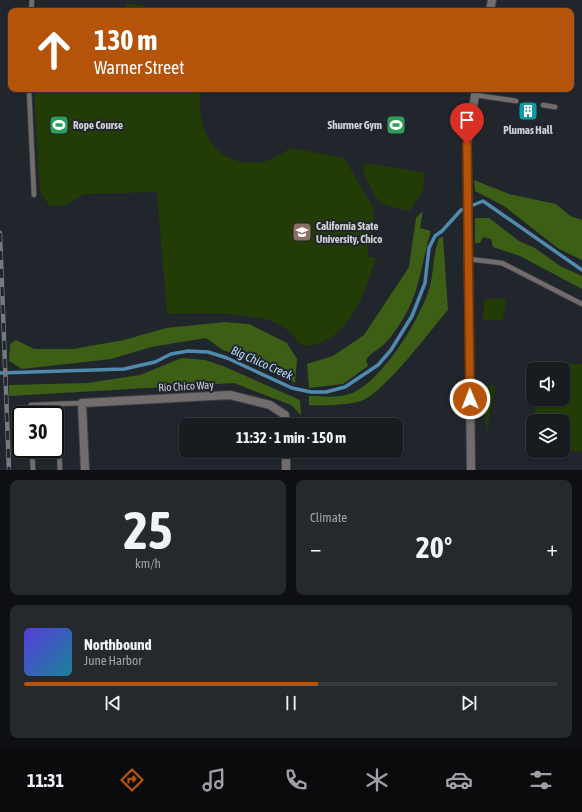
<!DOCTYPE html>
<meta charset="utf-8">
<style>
body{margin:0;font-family:"Asap Condensed",sans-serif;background:#25292e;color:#f1f3f6;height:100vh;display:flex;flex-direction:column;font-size:15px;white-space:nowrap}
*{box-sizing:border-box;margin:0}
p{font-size:13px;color:#9fa1a5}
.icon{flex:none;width:22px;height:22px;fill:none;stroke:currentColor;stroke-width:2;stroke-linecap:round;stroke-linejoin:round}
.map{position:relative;height:470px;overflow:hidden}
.details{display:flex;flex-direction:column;gap:10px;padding:10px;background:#0d0f12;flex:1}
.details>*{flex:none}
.banner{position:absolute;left:8px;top:8px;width:566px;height:84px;border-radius:8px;box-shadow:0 1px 3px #0004,0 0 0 1px #363a3f;background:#b45309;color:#fff;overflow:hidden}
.buttons{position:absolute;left:526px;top:362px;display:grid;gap:8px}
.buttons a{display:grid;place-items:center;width:44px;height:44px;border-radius:8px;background:#181c21;box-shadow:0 1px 3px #0004,0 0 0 1px #363a3f;font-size:20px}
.speed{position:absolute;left:12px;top:406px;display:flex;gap:8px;font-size:20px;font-weight:700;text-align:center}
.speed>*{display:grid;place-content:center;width:52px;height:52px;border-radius:50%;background:#181c21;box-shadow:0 1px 3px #0004,0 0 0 1px #363a3f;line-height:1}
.speed .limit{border:2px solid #111;border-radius:6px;background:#fff;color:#111}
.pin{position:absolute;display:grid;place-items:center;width:34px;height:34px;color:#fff;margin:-41px -17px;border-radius:50% 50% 50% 0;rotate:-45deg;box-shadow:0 0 4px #0007}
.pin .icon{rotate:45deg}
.me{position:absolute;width:44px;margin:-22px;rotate:359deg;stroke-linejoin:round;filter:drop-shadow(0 0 3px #0008)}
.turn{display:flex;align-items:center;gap:14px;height:84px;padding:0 20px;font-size:18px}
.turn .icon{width:52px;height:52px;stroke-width:2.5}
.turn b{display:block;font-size:28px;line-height:34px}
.big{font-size:30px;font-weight:700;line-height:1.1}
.details .widget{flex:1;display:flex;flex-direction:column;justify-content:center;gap:6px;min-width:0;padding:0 14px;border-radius:8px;background:#25292e}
.details .dial{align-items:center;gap:0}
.dial b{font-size:52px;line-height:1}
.song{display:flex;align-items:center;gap:12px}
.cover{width:48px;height:48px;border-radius:6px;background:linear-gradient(135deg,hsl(250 70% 55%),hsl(190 70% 35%))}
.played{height:4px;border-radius:2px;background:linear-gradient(90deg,#b45309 55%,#363a3f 55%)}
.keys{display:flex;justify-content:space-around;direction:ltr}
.heat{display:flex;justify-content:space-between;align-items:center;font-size:22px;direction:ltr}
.details .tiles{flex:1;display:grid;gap:10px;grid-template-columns:1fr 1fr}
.widget:last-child{grid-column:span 2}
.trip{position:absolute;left:179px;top:418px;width:224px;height:40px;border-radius:8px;background:#181c21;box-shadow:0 1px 3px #0004,0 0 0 1px #363a3f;font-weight:700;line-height:40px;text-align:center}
.menu{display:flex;height:64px;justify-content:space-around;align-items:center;background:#0a0b0d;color:#9fa1a5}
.menu .icon{width:28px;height:28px}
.menu .selected{color:#b45309}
.menu b{font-size:18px;color:#f1f3f6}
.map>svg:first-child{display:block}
.green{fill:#233c05}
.forest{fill:#3c5f15}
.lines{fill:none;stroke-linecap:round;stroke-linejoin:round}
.stream{stroke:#508aae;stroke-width:3.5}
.lane-casing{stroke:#3c4247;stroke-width:6}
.street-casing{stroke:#3c4247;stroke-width:10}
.lane{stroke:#726d6c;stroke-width:4.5}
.street{stroke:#726d6c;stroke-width:8}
.rail-casing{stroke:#757a80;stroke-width:4.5}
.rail{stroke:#20262c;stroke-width:3;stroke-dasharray:9;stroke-linecap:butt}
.route-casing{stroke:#753606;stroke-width:10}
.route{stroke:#b45309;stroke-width:7}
.labels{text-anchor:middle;stroke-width:4;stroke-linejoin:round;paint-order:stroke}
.poi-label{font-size:11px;font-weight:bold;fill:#ced2d6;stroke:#20262c;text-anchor:start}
.street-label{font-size:11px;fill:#ced2d6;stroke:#20262c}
.water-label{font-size:12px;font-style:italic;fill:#b6dbf7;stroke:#20262c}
</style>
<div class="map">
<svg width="582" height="470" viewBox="0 0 582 470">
<rect width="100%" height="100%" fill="#20262c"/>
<!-- green -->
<path class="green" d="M126,3L144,6L143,11H124Z
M34,89H186L201,91C194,131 218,169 263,162C273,160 282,153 291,148L344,158L373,207L374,220L367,256L376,258C365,289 355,328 322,342C316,345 308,347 301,344C297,342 294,336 291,333C284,326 274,321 264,319C233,312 199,313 167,314L157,192L84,194L65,206L49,205L40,192Z
M367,163L425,173L423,191L409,211C374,204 379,203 363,172L364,166Z
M484,299H506L503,320H483Z
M544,363L582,364V451L528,452L533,424V451H563V421H533L537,399H563V369H543Z
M484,386H495L486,435Z"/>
<!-- forest -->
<path class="forest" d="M474,180L509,194L556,204L570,216L582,220V260L559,249L504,206L475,191Z
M423,211L420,228L431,231C422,260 420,291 404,317C400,324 389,341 382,346C376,351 371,353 366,360L368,366L343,384L309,388L307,364L333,356L364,335L409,267L416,218Z
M475,218H489L519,241L535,248L560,266L582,276V289L520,256L493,247L491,239L483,237L480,243H475Z
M443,237L448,310C430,331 384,393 361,401C348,405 323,406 309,405V396C320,396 334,398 346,395C378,389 422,317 430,286C434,270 433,254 439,238Z
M225,322L249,324L287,343L297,359L295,383L264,366L223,350L206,338L151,347L111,359L22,369L9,361L10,344L16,340L34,349H73L124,340L166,328Z
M182,358L205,360L223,366L300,400L301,415L291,405L234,383L9,396V385L87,383L140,375Z"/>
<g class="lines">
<!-- stream -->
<path class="stream" d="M0,373L124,369L155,362L171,354L188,351L208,352L227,358L292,388L311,392H326L345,387L378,365L391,350L412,316L425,283L429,248L435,236L442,231L461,210L483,201L582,270"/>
<!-- lane casing -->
<g class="lane-casing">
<path id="lane" d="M31,11L32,0
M29,89L34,195
M475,95L516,101
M543,105L555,107
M468,259L502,263L582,304
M57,404L60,470
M31,415V405L82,403
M32,449L33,470"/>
</g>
<!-- street casing -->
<g class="street-casing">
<path id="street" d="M490,11L492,0
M286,451V470
M85,470L82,403L230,395L270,405L285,415L286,425
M471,470L467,144L476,89"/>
</g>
<!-- lane -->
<use href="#lane" class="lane"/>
<!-- street -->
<use href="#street" class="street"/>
<!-- rail casing -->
<g class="rail-casing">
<path id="rail" d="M0,233L9,470"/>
</g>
<!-- rail -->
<use href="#rail" class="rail"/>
</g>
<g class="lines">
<!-- route casing -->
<g class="route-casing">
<path id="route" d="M467,144L470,399"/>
</g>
<!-- route -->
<use href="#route" class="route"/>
</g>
<!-- icons -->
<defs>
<g id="building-square" transform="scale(1)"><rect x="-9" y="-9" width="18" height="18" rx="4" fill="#0f9aa8" stroke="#20262c"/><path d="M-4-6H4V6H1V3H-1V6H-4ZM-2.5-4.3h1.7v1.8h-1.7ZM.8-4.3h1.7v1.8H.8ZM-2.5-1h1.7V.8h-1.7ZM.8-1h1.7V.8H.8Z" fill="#fff"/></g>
<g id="stadium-square" transform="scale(1)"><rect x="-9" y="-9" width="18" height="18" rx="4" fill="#2e9e5b" stroke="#20262c"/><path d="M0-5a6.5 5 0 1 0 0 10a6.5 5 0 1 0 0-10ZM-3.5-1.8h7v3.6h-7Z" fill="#fff"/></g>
<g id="university-square" transform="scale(1)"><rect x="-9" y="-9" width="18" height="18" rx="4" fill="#8d6e63" stroke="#20262c"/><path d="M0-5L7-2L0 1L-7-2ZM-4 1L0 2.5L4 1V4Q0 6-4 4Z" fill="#fff"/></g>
</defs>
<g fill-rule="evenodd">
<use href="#building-square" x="528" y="111"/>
<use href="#stadium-square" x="59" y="125"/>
<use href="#stadium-square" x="396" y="125"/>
<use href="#university-square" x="302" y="232"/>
</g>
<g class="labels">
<!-- poi labels -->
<g class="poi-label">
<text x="73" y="129">Rope Course</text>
<text x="382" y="129" text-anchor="end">Shurmer Gym</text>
<text x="528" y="134" text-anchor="middle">Plumas Hall</text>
<text x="316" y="230">California State<tspan x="316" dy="13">University, Chico</tspan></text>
</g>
<!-- street labels -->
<g class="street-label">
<text transform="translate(186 386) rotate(-3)" y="4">Rio Chico Way</text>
</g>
<!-- water labels -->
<g class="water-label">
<text transform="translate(262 363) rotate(24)" y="4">Big Chico Creek</text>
</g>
</g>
</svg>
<div class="buttons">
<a><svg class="icon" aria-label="sound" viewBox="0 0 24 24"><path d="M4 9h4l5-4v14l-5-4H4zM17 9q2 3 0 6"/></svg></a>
<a><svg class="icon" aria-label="layers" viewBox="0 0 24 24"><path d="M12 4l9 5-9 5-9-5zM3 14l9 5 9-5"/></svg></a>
</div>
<div class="speed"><div class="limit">30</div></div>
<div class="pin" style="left:467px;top:144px;background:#d93025"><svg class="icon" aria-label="arrive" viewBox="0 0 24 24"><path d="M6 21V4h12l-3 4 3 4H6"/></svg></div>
<svg class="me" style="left:470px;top:399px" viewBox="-20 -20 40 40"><circle r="17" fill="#b45309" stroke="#fff" stroke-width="3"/><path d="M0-11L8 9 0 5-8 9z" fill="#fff"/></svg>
<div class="trip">11:32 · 1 min · 150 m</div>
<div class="banner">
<div class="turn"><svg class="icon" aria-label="ahead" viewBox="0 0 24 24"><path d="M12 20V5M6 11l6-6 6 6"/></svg><div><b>130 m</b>Warner Street</div></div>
</div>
</div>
<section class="details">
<div class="tiles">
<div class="widget dial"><b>25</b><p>km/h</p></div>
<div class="widget"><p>Climate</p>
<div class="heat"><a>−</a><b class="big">20°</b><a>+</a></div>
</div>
<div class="widget">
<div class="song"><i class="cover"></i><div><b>Northbound</b><p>June Harbor</p></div></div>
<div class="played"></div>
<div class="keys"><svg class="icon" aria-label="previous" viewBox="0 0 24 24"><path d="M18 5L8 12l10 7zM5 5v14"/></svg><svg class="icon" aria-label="pause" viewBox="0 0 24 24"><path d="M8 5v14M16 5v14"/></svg><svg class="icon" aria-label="next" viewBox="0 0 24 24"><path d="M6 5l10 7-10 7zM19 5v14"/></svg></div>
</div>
</div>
</section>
<nav class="menu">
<b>11:31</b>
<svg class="icon selected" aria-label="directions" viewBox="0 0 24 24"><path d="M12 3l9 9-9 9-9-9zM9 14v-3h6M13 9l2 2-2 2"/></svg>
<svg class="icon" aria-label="music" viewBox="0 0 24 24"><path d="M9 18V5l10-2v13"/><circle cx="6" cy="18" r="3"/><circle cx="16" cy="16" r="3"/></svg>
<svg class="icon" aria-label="phone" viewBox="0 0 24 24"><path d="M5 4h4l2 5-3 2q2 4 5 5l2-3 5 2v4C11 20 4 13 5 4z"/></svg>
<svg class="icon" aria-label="climate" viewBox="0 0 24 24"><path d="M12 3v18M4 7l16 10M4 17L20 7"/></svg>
<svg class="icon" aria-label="car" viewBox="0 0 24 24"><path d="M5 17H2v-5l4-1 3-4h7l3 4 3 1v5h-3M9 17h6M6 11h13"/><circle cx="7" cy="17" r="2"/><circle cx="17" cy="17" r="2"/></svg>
<svg class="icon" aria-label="filters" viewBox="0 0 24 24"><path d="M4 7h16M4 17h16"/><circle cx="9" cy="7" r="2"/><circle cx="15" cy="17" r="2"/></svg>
</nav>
